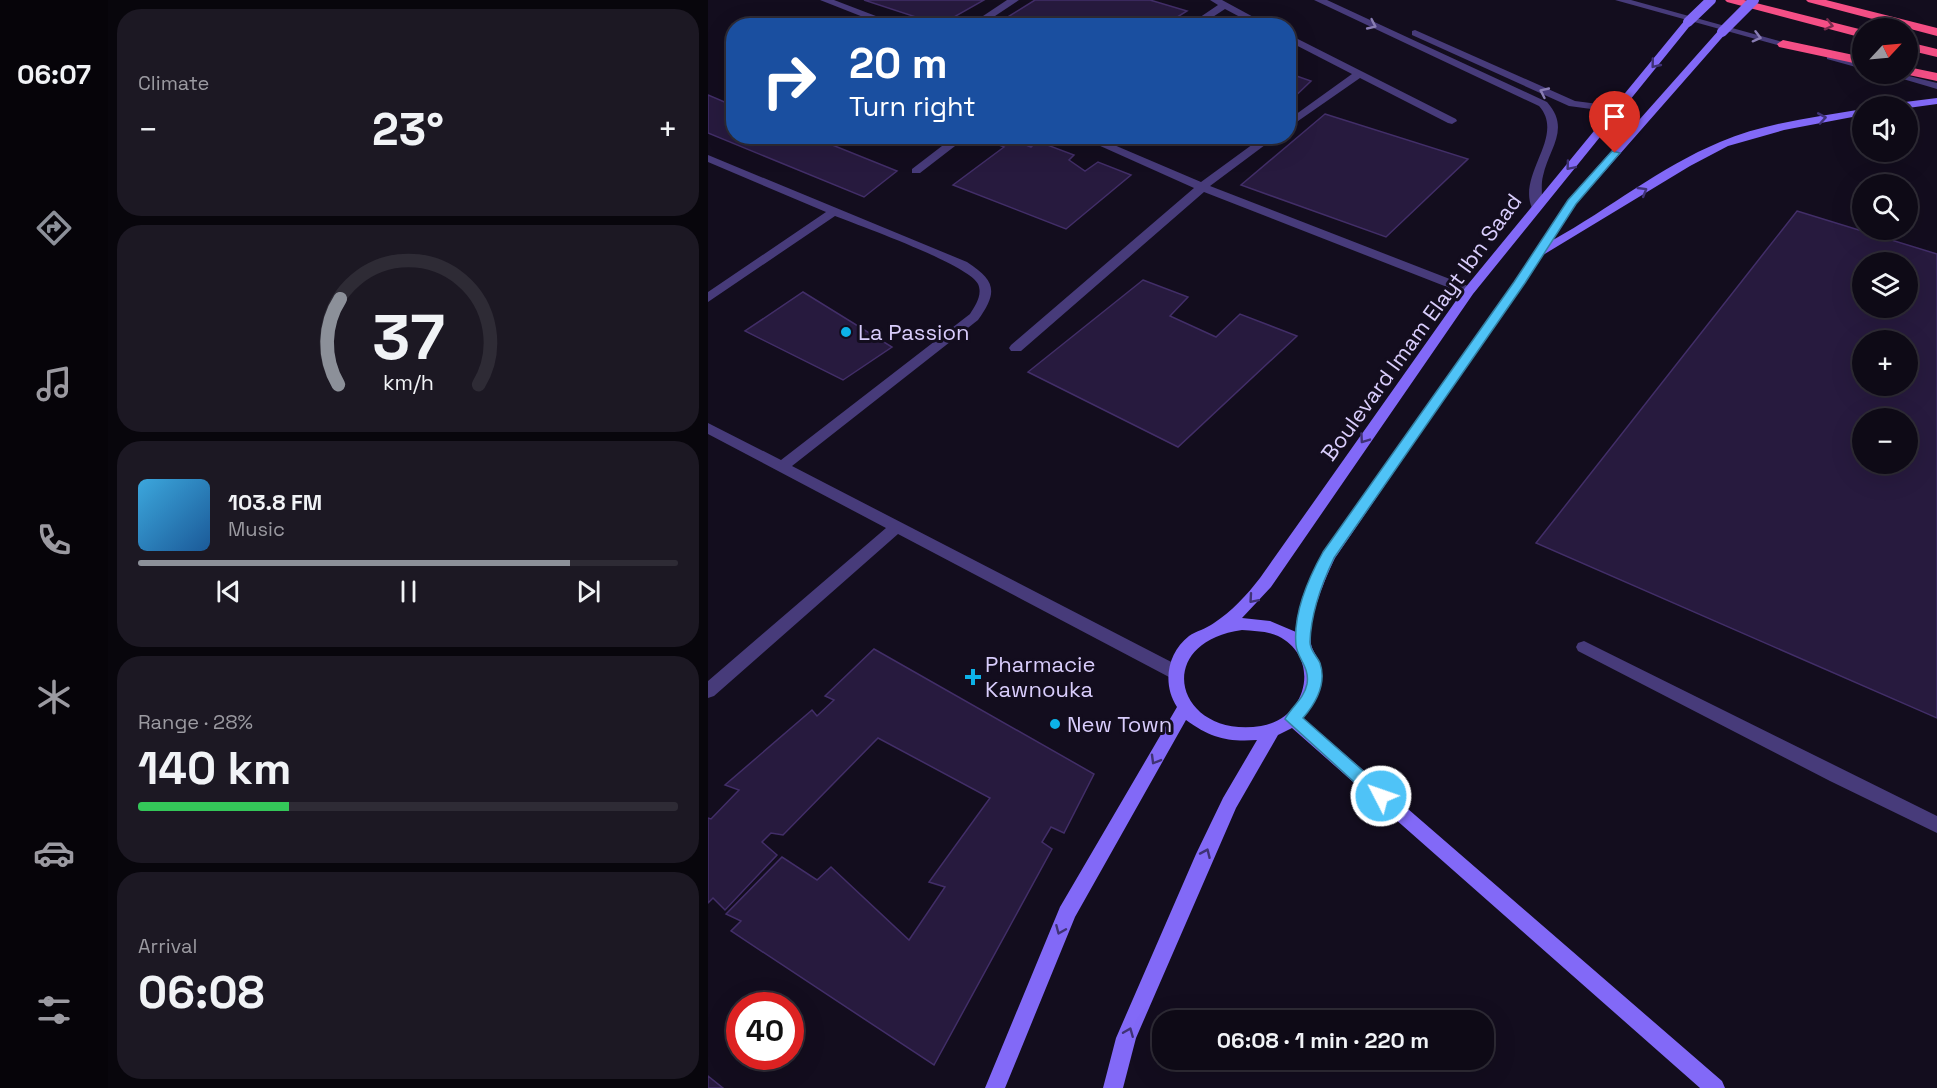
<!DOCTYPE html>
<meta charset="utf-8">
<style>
body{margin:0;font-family:"Space Grotesk",sans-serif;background:#1c1823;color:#f1f3f6;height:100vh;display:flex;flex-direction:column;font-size:22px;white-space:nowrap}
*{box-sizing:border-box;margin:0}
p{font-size:20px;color:#9b9aa1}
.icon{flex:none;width:33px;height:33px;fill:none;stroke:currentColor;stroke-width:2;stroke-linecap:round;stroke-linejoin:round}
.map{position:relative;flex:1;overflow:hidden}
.drawer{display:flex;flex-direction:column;gap:9px;padding:9px;background:#08060c;width:600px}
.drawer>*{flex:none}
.top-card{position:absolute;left:18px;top:18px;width:570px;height:126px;border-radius:24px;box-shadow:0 6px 24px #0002,0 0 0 2px #2e2b35;background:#1a4fa0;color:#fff;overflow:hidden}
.needle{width:39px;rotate:64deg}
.tools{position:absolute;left:1144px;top:18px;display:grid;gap:12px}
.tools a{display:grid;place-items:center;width:66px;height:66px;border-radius:50%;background:#0e0a16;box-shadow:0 6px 24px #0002,0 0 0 2px #2e2b35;font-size:30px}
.speed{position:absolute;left:18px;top:992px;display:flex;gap:12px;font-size:30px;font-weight:700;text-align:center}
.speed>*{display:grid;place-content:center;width:78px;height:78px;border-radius:50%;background:#0e0a16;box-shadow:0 6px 24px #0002,0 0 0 2px #2e2b35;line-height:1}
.speed .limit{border:9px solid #d22;background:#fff;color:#111}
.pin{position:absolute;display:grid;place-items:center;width:51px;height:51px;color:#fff;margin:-62px -26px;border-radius:50% 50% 50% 0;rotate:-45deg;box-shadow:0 0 6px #0007}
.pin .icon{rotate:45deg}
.me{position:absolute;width:66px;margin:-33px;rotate:311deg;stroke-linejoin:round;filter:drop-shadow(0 0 4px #0008)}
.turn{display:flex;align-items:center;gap:21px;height:126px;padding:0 24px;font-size:27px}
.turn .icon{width:78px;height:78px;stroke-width:2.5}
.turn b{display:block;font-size:42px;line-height:51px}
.big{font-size:45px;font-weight:700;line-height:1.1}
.drawer .card{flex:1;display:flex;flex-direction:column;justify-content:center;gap:9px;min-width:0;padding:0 21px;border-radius:24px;background:#1c1823}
.drawer .dial{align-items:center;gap:0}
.dial svg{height:156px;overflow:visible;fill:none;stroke:#2e2b35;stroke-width:7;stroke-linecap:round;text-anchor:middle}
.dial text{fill:#f1f3f6;stroke:none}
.song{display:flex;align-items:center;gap:18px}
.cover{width:72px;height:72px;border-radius:9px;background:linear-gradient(135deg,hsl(200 70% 55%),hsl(210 70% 35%))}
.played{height:6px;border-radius:3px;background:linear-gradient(90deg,#8c9099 80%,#2e2b35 80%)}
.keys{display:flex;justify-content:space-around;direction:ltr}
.heat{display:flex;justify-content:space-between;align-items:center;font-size:33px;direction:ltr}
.charge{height:9px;border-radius:4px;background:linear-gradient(90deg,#34c759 28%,#2e2b35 0)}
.trip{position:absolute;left:444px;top:1010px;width:342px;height:60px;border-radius:24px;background:#0e0a16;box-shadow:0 6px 24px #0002,0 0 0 2px #2e2b35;font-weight:700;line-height:60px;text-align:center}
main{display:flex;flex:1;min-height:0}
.tab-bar{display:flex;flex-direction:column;width:108px;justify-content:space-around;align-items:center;background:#060409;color:#9b9aa1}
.tab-bar .icon{width:42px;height:42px}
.tab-bar .active{color:#8c9099}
.tab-bar b{font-size:27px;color:#f1f3f6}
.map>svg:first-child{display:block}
.building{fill:#271a3e;stroke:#422e68;stroke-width:1.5;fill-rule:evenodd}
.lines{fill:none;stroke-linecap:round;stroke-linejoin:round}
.lane{fill:#473b7a;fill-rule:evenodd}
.street{fill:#473b7a;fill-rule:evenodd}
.secondary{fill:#8269f7;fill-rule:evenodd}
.highway{fill:#f54f86;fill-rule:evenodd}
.secondary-bridge{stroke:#8269f7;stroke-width:10}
.oneway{stroke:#897db4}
.oneway2{stroke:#792b4d}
.oneway3{stroke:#3f3275}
.route{fill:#4fc3f7;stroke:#337fa1;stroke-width:1.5}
.poi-dot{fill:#0db2e8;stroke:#130d1e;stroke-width:2}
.labels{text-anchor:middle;stroke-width:6;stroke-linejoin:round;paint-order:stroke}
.street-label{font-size:22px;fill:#d9cdfc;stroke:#130d1e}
.poi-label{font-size:22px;fill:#d9cdfc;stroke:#130d1e;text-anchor:start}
</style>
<main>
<nav class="tab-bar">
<b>06:07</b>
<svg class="icon active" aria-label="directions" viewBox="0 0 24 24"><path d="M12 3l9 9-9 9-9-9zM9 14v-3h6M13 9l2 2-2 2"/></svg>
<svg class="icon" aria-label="music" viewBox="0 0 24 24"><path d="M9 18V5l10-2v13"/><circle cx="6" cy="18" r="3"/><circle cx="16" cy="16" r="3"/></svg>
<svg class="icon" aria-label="phone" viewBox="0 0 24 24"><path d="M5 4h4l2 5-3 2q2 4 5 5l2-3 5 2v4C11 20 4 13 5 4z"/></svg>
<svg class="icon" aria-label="climate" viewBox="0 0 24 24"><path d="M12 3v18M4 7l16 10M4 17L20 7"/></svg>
<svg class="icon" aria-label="car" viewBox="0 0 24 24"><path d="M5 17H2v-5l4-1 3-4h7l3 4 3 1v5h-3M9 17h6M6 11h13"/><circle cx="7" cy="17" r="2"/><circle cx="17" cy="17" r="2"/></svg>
<svg class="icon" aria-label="filters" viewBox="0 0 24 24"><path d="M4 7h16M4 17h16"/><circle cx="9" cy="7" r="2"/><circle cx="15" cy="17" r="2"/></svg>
</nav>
<section class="drawer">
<div class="card"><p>Climate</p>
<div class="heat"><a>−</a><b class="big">23°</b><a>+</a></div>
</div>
<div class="card dial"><svg viewBox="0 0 100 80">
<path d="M14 69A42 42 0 1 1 86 69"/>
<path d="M14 69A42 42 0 0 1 15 25" stroke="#8c9099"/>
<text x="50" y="56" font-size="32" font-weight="700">37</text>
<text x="50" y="72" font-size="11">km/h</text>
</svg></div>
<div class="card">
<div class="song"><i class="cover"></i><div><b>103.8 FM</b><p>Music</p></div></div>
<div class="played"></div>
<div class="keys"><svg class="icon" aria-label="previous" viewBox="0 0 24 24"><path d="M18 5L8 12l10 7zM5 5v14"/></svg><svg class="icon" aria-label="pause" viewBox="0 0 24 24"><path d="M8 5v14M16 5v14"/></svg><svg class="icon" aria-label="next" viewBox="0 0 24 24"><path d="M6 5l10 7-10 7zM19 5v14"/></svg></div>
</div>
<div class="card"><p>Range · 28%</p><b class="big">140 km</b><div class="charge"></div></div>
<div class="card"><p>Arrival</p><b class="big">06:08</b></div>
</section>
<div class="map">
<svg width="1229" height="1088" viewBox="0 0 1229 1088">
<rect width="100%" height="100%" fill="#130d1e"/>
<!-- building -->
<path class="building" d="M156,0H276L232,25Z
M327,0H442L479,11L455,26H285Z
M580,73L603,81L580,103Z
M0,95L26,106V136H102L189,171L156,197L0,133Z
M617,114L760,159L678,237L533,185Z
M307,136L306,140L323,147L329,141L366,155L361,160L377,171L390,162L423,175L358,229L245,185L296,147L269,136Z
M1089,211L1229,254V718L828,543ZM1155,262H1200V308H1155ZM1155,340H1200V386H1155ZM1155,418H1200V464H1155Z
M435,280L480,297L462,316L508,337L532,314L589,336L470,447L320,372Z
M95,292L184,347L135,380L37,331Z
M166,649L386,774L356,833L343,827L334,842L344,849L226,1065L23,931L33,921L18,914L74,857L109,880L123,867L201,940L237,887L221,882L282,798L170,738L75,835L63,833L54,842L69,855L17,910L5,898L0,903V818L3,819L31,790L17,785L104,710L109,716L126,700L117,696Z
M0,1076L15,1088H0Z"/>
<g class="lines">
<!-- lane -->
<path class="lane" d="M112,0H126L194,26H178Z
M299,0H311L272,26H260Z
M502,0H514L562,26H549L517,9L491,26H479L510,5Z
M580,34L748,119L749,121L744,124L740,123L652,78L580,128V120L644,74L580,41Z
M247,136H260L212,173H204V169Z
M370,136H385L493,182L556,136H569L502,186L765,288L767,291L761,295L757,294L496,192L313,351H303L301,348L303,345L486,188Z
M876,641L1229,816V833L1122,781L870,651L868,647L870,643Z"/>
<!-- street -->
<path class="street" d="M606,0H619L839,102C863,129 841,148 835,176C832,187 836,199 832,208H824C809,174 858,136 831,106Z
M907,0H923L1093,47L1084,49Z
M707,30L867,101L898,105L913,102L918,105L898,111L861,106L704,35V31Z
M1123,54L1155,63V69L1119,59V55Z
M1178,74H1193L1229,83V89Z
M0,155L259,262C288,281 290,292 270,320L84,466L473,667L475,672L473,677L467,678L461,677L190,534L6,696L0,698V681L178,528L0,434V423L73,460L262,314C267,306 275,295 270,284C261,265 153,226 127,216L0,302V292L118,212L0,162Z"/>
<!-- secondary -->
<path class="secondary" d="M977,20L985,22L765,294L563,587L534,618L562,621L588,632L599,589L615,552L806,282L860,200L1011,30L1019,32L868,204L845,240C901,209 952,167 1012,142C1057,123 1107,117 1155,109V115L1076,130L1020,146L982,166L835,255L627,558C616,581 600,619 603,644C604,650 609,656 611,661C618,682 608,702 595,718L1014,1081L1017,1088H992L584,728L570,735L528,808L428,1038L415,1088H395L408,1038L488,854L515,798L549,740C519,742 503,738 478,720L367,917L297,1088H277L352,907L469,707C454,684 459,653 481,636C488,631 498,629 506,623C523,612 539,595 552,578L757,288ZM534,630C546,631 559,631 570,636C614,658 599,719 553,726C468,739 442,643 534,630Z
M1229,98V104L1200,108L1184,106L1189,103Z"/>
<!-- highway -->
<path class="highway" d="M1017,0H1036L1155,30V38L1019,2Z
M1098,0H1118L1229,28V36L1100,2Z
M1075,40L1155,57V65L1071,47L1069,44Z
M1200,42L1229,49V57L1200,50Z
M1200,67L1229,73V81L1196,74H1200Z"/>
<!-- secondary-bridge -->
<path class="secondary-bridge" d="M980,22L1003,0
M1014,32L1046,0"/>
</g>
<!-- one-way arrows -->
<defs><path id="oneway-chevron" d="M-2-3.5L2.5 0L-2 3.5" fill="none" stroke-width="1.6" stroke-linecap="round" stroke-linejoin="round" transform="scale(1.5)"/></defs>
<g class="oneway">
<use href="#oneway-chevron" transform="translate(664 25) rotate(25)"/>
<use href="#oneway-chevron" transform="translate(1049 37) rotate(15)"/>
<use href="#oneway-chevron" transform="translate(836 92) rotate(-155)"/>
</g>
<use class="oneway2" href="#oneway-chevron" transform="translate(1121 25) rotate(14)"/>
<g class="oneway3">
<use href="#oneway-chevron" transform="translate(947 64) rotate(129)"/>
<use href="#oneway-chevron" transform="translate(1114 118) rotate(-10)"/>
<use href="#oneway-chevron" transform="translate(862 166) rotate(130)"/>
<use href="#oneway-chevron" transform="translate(935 191) rotate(-31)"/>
<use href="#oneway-chevron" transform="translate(656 439) rotate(125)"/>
<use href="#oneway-chevron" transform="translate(545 599) rotate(131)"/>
<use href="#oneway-chevron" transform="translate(447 760) rotate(120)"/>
<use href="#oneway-chevron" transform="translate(498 853) rotate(-66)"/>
<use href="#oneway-chevron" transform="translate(352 930) rotate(113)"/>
<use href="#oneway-chevron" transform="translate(421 1032) rotate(-68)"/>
</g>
<!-- route -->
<path class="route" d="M904,151L912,153L868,204L817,283L626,558C613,585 603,612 602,642C602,651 609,656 612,663C619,684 608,703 595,718L678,791L681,796L678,801L673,803L667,801L577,719C584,706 596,699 599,684C602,667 589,658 588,645C585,614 600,579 615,552L806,282L860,200Z"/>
<!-- markers -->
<g class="poi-dot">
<circle cx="138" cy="332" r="6"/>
<path d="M262 668h6v6h6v6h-6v6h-6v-6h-6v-6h6z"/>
<circle cx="347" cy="724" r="6"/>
</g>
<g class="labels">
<!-- street labels -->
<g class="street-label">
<text transform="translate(713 327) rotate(-54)" y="8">Boulevard Imam Elayt Ibn Saad</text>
</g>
<!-- poi labels -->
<g class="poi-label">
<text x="150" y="340">La Passion</text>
<text x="277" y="672">Pharmacie<tspan x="277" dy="25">Kawnouka</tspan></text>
<text x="359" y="732">New Town</text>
</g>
</g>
</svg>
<div class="tools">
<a><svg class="needle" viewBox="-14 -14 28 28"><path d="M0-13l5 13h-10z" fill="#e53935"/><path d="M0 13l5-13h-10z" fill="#9b9aa1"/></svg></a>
<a><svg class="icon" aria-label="sound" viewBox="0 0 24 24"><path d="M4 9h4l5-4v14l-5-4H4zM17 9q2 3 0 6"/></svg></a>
<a><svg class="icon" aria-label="search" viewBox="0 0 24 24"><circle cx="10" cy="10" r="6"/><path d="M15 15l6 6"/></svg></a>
<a><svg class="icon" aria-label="layers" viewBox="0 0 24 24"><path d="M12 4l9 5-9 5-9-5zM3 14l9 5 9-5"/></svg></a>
<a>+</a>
<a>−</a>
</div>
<div class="speed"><div class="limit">40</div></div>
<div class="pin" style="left:907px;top:153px;background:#d93025"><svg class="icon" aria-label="arrive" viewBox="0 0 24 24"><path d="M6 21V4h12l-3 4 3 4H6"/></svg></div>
<svg class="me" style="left:673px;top:796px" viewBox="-20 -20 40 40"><circle r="17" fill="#4fc3f7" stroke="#fff" stroke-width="3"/><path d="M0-11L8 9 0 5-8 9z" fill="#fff"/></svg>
<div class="trip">06:08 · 1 min · 220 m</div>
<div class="top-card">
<div class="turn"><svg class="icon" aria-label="right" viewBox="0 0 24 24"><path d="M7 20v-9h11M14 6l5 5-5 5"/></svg><div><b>20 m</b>Turn right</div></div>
</div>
</div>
</main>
